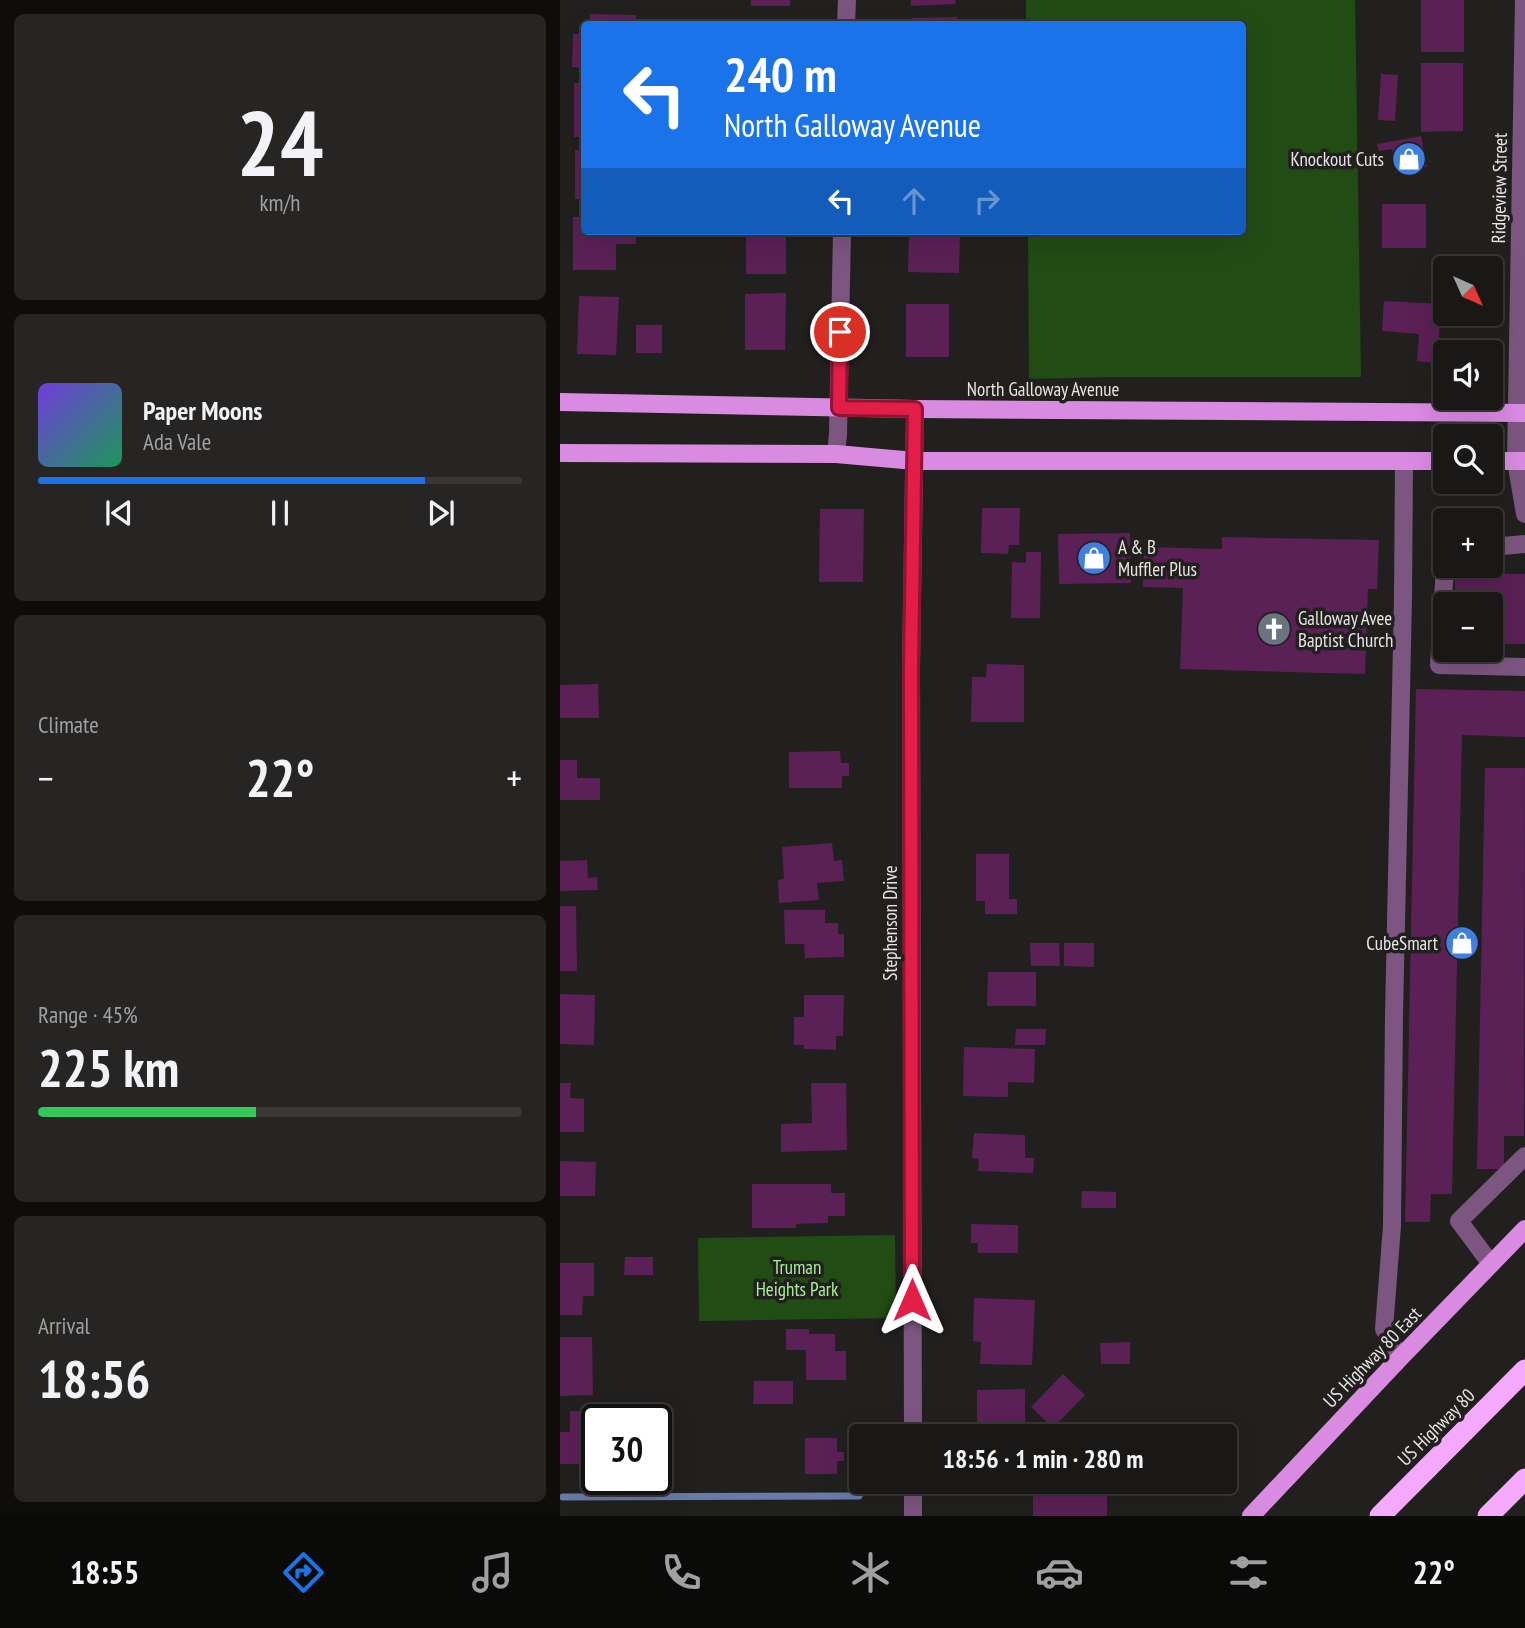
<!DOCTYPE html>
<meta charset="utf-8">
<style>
body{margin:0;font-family:"PT Sans Narrow",sans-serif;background:#272523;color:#f1f3f6;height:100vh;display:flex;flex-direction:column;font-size:26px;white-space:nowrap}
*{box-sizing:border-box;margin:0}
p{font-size:23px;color:#9fa0a1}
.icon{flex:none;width:38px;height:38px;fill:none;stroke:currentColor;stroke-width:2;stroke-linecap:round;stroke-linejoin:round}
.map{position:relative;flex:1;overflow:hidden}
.details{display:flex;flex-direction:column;gap:14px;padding:14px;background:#0e0d0c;width:560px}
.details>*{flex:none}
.top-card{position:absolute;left:21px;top:21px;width:665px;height:214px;border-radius:7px;box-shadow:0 7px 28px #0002,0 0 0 2px #383735;background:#1a73e8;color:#fff;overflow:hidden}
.needle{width:46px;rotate:135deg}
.buttons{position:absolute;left:873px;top:256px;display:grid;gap:14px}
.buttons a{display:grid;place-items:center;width:70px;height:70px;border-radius:7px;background:#1a1816;box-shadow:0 7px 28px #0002,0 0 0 2px #383735;font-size:35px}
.speed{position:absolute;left:21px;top:1404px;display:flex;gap:14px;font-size:35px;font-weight:700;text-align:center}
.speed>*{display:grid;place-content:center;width:91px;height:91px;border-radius:50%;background:#1a1816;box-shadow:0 7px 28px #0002,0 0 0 2px #383735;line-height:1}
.speed .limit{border:4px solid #111;border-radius:10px;background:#fff;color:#111}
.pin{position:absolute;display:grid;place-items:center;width:60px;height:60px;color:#fff;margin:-30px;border:4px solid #fff;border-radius:50%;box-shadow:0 2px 7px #0007}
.me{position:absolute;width:77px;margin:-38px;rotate:0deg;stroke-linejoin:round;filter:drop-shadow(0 0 5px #0008)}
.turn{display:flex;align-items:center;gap:24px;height:147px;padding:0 28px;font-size:32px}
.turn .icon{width:91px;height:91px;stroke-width:2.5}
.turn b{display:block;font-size:49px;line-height:60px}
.lanes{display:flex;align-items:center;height:66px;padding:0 28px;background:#0003;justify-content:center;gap:35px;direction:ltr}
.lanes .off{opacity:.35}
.big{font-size:52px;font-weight:700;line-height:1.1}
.details .tile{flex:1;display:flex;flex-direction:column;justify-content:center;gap:10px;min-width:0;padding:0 24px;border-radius:10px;background:#272523}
.details .dial{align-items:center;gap:0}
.dial b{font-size:91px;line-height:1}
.song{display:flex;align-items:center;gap:21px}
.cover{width:84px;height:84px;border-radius:10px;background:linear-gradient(135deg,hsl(260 70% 55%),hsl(150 70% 35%))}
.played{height:7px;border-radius:4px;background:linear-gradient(90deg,#1a73e8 80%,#383735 80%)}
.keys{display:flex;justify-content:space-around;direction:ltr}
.heat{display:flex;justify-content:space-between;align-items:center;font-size:38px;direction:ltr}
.charge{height:10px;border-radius:5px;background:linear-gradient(90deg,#34c759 45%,#383735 0)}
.trip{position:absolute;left:289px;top:1424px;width:388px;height:70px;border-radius:7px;background:#1a1816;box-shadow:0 7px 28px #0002,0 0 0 2px #383735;font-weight:700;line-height:70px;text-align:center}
.dock{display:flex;height:112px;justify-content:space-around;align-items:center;background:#0a0a09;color:#9fa0a1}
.dock .icon{width:49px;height:49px}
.dock .active{color:#1a73e8}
.dock b{font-size:32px;color:#f1f3f6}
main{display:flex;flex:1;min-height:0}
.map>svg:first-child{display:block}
.green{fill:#214d15}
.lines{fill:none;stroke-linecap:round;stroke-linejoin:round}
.stream{stroke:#687ba8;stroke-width:7}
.building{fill:#5b2056}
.minor{stroke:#7c5680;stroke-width:18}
.major{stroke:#d98be2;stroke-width:18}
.highway{stroke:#f4a9fc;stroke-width:21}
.route-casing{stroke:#92132f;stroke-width:18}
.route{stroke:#e11d48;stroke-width:12}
.labels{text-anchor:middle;stroke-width:7;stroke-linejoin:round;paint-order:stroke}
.poi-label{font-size:19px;fill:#e6e5e3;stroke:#22201e;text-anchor:end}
.street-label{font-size:19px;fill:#e6e5e3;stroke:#22201e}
.park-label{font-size:19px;fill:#a5f094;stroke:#22201e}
</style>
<main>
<section class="details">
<div class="tile dial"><b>24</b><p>km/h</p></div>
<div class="tile">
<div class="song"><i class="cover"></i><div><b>Paper Moons</b><p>Ada Vale</p></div></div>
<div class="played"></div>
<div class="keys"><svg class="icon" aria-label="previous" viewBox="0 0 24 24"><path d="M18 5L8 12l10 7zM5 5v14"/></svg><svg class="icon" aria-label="pause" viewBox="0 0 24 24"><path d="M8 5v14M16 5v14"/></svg><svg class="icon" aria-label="next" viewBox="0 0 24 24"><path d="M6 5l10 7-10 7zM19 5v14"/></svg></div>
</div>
<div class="tile"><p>Climate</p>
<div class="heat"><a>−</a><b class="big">22°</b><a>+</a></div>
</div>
<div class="tile"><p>Range · 45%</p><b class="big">225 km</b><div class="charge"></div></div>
<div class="tile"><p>Arrival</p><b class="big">18:56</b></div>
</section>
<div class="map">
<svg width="965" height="1516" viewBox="0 0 965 1516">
<rect width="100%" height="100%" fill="#22201e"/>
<!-- green -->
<path class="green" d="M466,0H795L801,377H553L469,379L468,231H682V24H466Z
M335,1235L336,1318L139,1321L138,1238Z"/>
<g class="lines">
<!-- stream -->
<path class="stream" d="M3,1497L299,1496"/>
</g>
<!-- building -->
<path class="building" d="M191,0H230V6H191Z
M351,0H395L396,4L351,6Z
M861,0H904V52H861Z
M30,14L76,15V24H30Z
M397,17V24H351V18Z
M158,19H225V24H158Z
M13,34H24V68L12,67Z
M861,63H903V131L861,132Z
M821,74L838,75L835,121L818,120Z
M14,83H24V137H14Z
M861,136L867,167L836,172L832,149L819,151L817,144Z
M15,150H24V199H15Z
M822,204H866V248H822Z
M13,217H24V231H76V244H56V270H13Z
M186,231H226V274H186Z
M349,231H400L399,273L348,272Z
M226,293L225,350H185V294Z
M19,296L59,297L56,355L17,354Z
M824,301L881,304L877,363L857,361L859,334L822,331Z
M346,304H389V357H346Z
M76,325H102V353H76Z
M422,508H460L459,545H449L448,554L421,553Z
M260,509H304L303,582H259Z
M570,533L571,583L499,584L498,534Z
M662,537L819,540L817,589H808L805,674L620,669L623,588L583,587L584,547L662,549Z
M466,552H481L480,618H451L452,562L466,563Z
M895,573L965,574V644H931V604H895Z
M427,664L464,665V722H411L412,677H426Z
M38,684L39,718H0V685Z
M856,689L965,691V737L902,735L892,1194H871L870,1222H845Z
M280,751L281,763H289V776H282V788H229V752Z
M0,760H17V778H40V800H0Z
M925,768H965L964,1136H944V1169H917Z
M272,843L274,861L282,860L284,881L257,883L259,900L219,903L218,880L224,879L222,847Z
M416,854H449V899H457V914H425V901H416Z
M27,860L28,878L37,877L38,890L0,891V861Z
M0,906H16L17,971H0Z
M224,910H265V923H278V934H284V957L245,958L244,944H225Z
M470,943H499L500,966H471Z
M504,943H534V967L504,966Z
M428,972H476V1006H427Z
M0,994L35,995L34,1045L0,1044Z
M244,995H284L283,1036H276V1050L244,1049V1045H234V1017H244Z
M456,1029H486L485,1045H455Z
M404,1047L475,1049L474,1083L448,1082V1097L403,1096Z
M0,1083H11L10,1098L24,1099V1132H0Z
M251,1083H286L287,1150L221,1152V1124L252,1123Z
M414,1133L465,1135V1158H474L473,1173L418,1171L419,1159L412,1158Z
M0,1161L36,1162L35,1196H0Z
M192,1184H271V1193H285V1216H268V1223L236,1224V1228H192Z
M522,1191L556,1192V1208H521Z
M411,1224L458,1225V1253H418V1243H411Z
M65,1257H93V1275H64Z
M0,1263H34V1296H23L22,1315H0Z
M414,1298L475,1300L472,1365L420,1364L421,1342L413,1341Z
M226,1329H249V1334H275V1351H286V1380H246V1350H226Z
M0,1337H32L33,1395L0,1396Z
M570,1342V1364H541L540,1343Z
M503,1374L525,1395L493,1428L471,1407Z
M194,1381H233V1404H193Z
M465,1389V1437H417V1390Z
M10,1411H36L37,1464H0V1432H10Z
M245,1438H277V1452H284V1461H277V1474H245Z
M473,1493H547V1516H473Z"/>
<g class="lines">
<!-- minor -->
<path class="minor" d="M964,0L956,461L965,514
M286,24L287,0
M276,454L278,434L282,231
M931,547L965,544
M886,550L879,665L965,667
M931,1264L899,1221L965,1156
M840,1358L824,1329L832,1226L834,1015L843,598L844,461
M353,1437L351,668L355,409
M353,1482V1516"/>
<!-- major -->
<path class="major" d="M0,402L355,409L965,413
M0,453L276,454L355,461H886
M931,461H965
M691,1516L840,1358L965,1229"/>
<!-- highway -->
<path class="highway" d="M820,1516L965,1370
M928,1516L965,1479"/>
</g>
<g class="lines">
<!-- route casing -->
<g class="route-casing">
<path id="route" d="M280,332L279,408L355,409L351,668L352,1300"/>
</g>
<!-- route -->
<use href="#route" class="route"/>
</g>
<!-- icons -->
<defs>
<g id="shop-disc" transform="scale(1.75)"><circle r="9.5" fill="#3f7fe0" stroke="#22201e"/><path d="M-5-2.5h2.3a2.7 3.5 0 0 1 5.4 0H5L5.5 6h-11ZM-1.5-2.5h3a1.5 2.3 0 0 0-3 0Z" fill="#fff"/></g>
<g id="church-disc" transform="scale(1.75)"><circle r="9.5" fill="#6b7280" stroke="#22201e"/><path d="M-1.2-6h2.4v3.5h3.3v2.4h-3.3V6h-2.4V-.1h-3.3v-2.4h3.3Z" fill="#fff"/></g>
</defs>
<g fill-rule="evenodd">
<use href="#shop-disc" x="849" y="159"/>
<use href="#shop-disc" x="534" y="558"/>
<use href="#church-disc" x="714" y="629"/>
<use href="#shop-disc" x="902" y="943"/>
</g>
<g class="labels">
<!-- poi labels -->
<g class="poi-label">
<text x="824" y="166">Knockout Cuts</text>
<text x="558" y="554" text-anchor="start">A &amp; B<tspan x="558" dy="22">Muffler Plus</tspan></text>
<text x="738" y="625" text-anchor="start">Galloway Avee<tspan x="738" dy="22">Baptist Church</tspan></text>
<text x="878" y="950">CubeSmart</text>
</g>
<!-- street labels -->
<g class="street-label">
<text transform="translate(939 188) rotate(-89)" y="7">Ridgeview Street</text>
<text x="483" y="396">North Galloway Avenue</text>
<text transform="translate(330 923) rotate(-90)" y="7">Stephenson Drive</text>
<text transform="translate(812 1357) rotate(-46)" y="7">US Highway 80 East</text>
<text transform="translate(876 1427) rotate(-45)" y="7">US Highway 80</text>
</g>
<!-- park labels -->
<g class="park-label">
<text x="237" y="1274">Truman<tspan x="237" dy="22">Heights Park</tspan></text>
</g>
</g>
</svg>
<div class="buttons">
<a><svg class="needle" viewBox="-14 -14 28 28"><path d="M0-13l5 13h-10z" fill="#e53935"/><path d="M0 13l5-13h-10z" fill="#9fa0a1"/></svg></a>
<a><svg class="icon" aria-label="sound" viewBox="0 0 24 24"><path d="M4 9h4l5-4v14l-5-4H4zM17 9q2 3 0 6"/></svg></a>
<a><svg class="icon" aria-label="search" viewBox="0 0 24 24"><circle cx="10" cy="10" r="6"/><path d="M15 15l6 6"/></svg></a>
<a>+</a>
<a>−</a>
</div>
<div class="speed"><div class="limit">30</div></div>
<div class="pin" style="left:280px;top:332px;background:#d93025"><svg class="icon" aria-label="arrive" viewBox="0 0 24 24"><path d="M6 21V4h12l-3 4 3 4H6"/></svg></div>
<svg class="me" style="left:352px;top:1300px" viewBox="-20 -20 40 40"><path d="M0-17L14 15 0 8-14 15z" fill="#e11d48" stroke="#fff" stroke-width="4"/></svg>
<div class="trip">18:56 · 1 min · 280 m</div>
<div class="top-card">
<div class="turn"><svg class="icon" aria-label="left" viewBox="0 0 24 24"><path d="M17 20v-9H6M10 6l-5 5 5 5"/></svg><div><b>240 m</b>North Galloway Avenue</div></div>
<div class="lanes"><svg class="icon" aria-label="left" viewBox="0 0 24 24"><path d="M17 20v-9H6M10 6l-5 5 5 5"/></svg><svg class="icon off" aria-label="ahead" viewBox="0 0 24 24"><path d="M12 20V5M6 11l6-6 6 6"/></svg><svg class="icon off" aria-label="right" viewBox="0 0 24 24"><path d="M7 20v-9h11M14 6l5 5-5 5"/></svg></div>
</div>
</div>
</main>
<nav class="dock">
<b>18:55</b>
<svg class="icon active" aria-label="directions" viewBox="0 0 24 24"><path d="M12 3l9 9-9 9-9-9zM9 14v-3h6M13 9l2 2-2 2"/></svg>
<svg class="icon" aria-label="music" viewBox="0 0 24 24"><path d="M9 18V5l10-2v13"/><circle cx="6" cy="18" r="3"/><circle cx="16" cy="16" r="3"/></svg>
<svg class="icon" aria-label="phone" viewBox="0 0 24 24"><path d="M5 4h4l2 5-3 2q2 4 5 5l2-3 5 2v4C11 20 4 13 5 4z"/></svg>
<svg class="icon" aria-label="climate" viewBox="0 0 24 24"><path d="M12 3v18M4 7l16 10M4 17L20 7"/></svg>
<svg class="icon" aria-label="car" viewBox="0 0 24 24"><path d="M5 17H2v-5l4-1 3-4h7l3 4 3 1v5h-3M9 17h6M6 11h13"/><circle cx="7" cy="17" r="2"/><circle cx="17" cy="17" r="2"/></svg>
<svg class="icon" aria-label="filters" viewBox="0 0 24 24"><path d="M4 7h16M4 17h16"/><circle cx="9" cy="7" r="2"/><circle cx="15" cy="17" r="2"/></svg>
<b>22°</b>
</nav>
